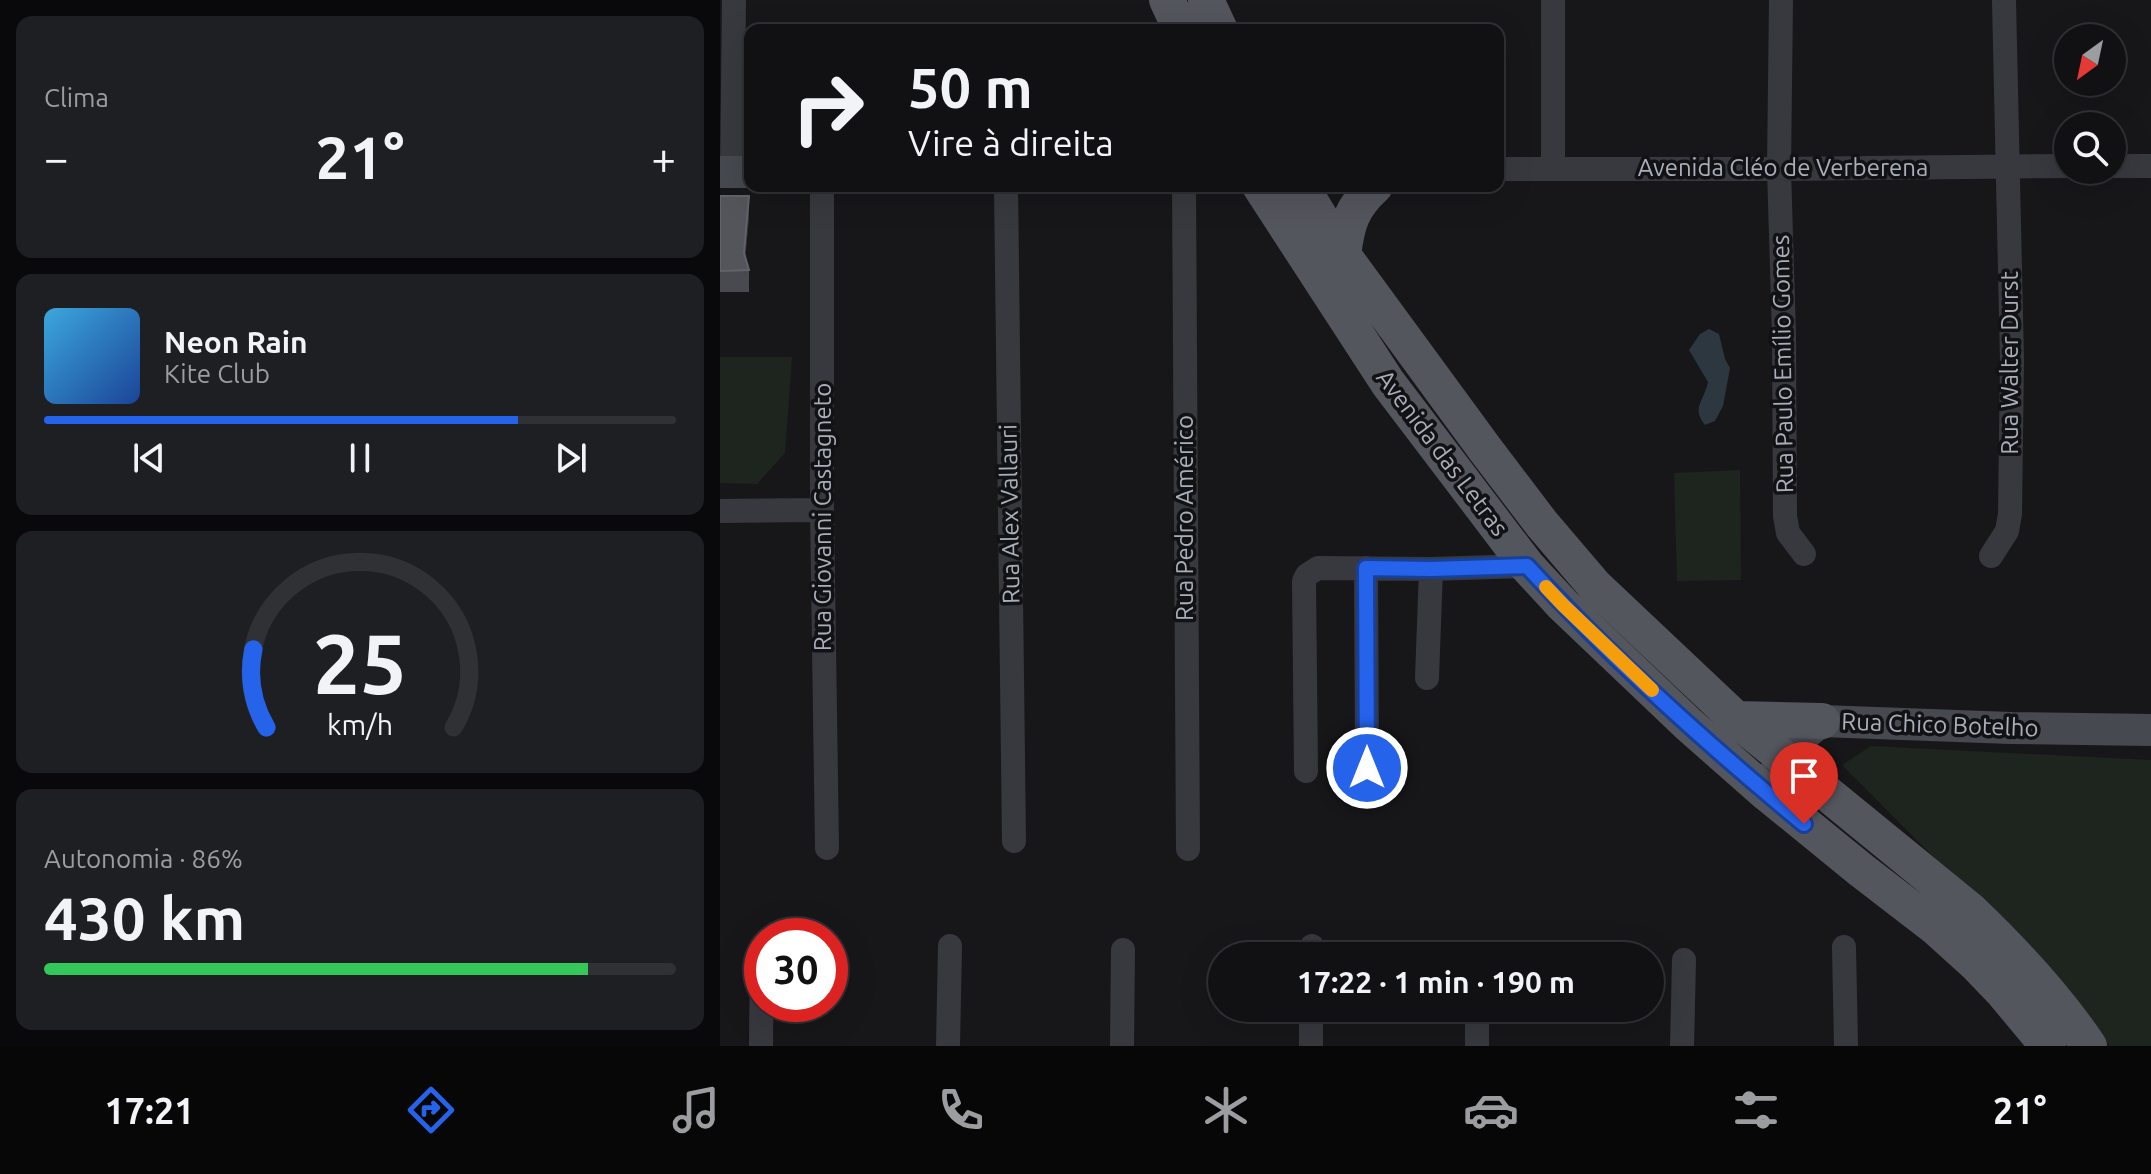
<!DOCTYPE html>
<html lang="pt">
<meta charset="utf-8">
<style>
body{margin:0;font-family:Ubuntu,sans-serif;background:#1e1f22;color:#f1f3f6;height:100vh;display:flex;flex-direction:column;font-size:30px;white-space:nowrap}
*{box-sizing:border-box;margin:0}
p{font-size:26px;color:#9c9da0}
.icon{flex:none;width:44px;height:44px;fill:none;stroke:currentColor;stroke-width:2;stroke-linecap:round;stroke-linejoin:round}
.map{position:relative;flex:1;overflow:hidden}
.panel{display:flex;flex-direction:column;gap:16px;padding:16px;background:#09090b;width:720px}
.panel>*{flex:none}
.guide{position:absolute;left:24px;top:24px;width:760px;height:168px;border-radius:16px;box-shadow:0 8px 32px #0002,0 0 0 2px #303134;background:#111114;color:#f1f3f6;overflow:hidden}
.needle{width:52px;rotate:213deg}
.fabs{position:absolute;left:1334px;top:24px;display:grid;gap:16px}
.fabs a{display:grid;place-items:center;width:72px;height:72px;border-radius:50%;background:#111114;box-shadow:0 8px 32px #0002,0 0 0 2px #303134;font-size:40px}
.speed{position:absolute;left:24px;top:918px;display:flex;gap:16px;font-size:40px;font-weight:700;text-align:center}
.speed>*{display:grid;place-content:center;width:104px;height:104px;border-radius:50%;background:#111114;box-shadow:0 8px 32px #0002,0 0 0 2px #303134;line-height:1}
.speed .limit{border:12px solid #d22;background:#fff;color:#111}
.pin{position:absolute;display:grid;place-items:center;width:68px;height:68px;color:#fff;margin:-82px -34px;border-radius:50% 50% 50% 0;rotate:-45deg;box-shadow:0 0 8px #0007}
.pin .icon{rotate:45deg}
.me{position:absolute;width:88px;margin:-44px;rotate:0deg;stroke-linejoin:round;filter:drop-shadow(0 0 6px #0008)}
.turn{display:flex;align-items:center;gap:28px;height:168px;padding:0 32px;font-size:36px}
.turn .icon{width:104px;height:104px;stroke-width:2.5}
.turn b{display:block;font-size:56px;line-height:68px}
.big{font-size:60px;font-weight:600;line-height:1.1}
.panel .tile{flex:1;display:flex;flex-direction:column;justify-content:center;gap:12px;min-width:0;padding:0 28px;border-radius:16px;background:#1e1f22}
.panel .dial{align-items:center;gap:0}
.dial svg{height:208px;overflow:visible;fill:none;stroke:#303134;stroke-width:7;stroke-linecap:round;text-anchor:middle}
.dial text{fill:#f1f3f6;stroke:none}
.song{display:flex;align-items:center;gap:24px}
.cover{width:96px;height:96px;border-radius:12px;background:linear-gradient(135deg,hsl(200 70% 55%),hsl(220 70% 35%))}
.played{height:8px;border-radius:4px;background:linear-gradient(90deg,#2563eb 75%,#303134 75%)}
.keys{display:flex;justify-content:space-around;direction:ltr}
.heat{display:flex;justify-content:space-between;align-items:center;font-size:44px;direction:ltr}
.charge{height:12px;border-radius:6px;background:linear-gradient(90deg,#34c759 86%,#303134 0)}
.trip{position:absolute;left:488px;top:942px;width:456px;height:80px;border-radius:40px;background:#111114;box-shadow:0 8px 32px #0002,0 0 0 2px #303134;font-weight:600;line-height:80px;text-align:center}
.tabs{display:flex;height:128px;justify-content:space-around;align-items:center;background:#070708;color:#9c9da0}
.tabs .icon{width:56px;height:56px}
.tabs .on{color:#2563eb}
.tabs b{font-size:36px;color:#f1f3f6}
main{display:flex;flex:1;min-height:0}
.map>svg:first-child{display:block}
.green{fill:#1d251e}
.water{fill:#2c373f}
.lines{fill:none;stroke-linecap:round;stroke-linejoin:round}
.street{stroke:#38393f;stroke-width:24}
.secondary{stroke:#46494f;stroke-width:32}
.primary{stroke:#54565e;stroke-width:36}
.wall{fill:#484a4f}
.shaded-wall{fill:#303135}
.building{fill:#53555b;stroke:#60636a;stroke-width:2}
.route-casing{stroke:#184099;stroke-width:20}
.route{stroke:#2563eb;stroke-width:14}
.slow{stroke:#f59e0b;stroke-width:14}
.labels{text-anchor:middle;stroke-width:7;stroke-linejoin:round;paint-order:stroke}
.street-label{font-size:24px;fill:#a8afbb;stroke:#121215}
</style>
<main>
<section class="panel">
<div class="tile"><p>Clima</p>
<div class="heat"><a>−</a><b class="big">21°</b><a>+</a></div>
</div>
<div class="tile">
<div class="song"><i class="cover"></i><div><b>Neon Rain</b><p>Kite Club</p></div></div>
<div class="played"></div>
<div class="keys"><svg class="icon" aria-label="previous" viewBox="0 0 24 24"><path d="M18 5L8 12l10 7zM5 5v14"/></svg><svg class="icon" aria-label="pause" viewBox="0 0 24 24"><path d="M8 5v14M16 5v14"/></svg><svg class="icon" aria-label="next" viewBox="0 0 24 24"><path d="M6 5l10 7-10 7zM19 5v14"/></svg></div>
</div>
<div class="tile dial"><svg viewBox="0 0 100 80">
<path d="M14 69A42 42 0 1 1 86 69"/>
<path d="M14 69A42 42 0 0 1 9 39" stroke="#2563eb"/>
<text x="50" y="56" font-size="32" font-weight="700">25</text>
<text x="50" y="72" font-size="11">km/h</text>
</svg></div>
<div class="tile"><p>Autonomia · 86%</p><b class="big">430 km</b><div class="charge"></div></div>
</section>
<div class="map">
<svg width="1431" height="1046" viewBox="0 0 1431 1046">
<rect width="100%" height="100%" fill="#17171a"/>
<!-- green -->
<path class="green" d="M0,357H72L65,453L37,484L0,483Z
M1020,470L1021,580L957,581L954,473Z
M1151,746L1431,760V1046H1389L1373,1021L1301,945L1122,765Z"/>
<!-- water -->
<path class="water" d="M989,329L999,334L1005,359L1010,368L1003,406L995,421L985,425C971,407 984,402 988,382L969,350L980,334Z"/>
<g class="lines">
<!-- street -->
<path class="street" d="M833,0V169
M1061,0L1059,169L1064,335L1065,516L1068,533L1084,554
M1392,166H1431
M778,169H1059L1348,166
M12,172L14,0
M102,186V510L107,848
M286,186L294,841
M464,186L468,849
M0,511L102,510
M1271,556L1287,531L1290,514L1292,360L1284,0
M646,568L647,768
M707,678L711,569
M586,771L584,581L587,575L598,568L711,569L807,566
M1124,947L1126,1046
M756,953V956
M592,956V946
M757,1008V1046
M41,1046L42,948
M228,1046L230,946
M402,1046L403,950
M591,1046V1008
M962,1046L964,960"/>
<!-- secondary -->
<path class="secondary" d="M0,172H30
M1044,791C1061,761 1073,740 1102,721L1291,728L1431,730"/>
<!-- primary -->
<path class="primary" d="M447,0L461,30
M486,0L500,30
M540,186L668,383L807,566L843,605L968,724L1044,791L1141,870L1215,927L1257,965L1282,991L1328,1046
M581,186L623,255L765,449L822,524L874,585L1016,719L1251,911C1295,953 1335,996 1369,1046
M623,255C627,224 631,208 655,186
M1016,719L1102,721"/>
</g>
<!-- wall -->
<path class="wall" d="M0,196L29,217L25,258L29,270V292H0Z"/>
<!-- shaded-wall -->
<path class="shaded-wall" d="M29,196V217L24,275V253Z"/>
<!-- building -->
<path class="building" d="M0,196H29L24,253L29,270L0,271Z"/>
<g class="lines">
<!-- route casing -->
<g class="route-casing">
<path id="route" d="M647,768L646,568L711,569L807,566C892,659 987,744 1084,824"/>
</g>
<!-- route -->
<use href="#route" class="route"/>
<!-- slow -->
<path class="slow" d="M826,587L843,605L932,690"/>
</g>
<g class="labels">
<!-- street labels -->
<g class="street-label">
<text x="1063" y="176">Avenida Cléo de Verberena</text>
<text transform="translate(1290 363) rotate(-90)" y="8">Rua Walter Durst</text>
<text transform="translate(1063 364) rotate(-91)" y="8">Rua Paulo Emílio Gomes</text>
<text transform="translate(722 453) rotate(53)" y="8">Avenida das Letras</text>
<text transform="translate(290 514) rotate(-91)" y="8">Rua Alex Vallauri</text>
<text transform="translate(103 517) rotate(-90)" y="8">Rua Giovanni Castagneto</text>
<text transform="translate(465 518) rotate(-90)" y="8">Rua Pedro Américo</text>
<text transform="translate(1220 725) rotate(2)" y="8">Rua Chico Botelho</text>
</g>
</g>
</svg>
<div class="fabs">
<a><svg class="needle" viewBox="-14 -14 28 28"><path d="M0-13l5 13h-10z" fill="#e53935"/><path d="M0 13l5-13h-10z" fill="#9c9da0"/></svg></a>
<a><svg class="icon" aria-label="search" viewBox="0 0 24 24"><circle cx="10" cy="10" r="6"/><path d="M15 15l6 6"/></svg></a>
</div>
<div class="speed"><div class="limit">30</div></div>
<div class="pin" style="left:1084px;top:824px;background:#d93025"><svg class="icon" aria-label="arrive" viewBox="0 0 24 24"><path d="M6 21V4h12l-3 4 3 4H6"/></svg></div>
<svg class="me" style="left:647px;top:768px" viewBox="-20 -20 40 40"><circle r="17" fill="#2563eb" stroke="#fff" stroke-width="3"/><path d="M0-11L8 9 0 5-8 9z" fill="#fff"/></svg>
<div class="trip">17:22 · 1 min · 190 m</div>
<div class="guide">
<div class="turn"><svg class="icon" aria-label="right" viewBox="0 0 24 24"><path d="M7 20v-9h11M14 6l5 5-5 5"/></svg><div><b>50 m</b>Vire à direita</div></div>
</div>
</div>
</main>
<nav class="tabs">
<b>17:21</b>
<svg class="icon on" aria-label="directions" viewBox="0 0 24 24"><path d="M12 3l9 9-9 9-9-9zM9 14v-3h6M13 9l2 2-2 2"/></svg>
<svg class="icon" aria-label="music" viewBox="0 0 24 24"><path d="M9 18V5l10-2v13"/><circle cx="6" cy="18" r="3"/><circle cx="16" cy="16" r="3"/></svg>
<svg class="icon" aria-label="phone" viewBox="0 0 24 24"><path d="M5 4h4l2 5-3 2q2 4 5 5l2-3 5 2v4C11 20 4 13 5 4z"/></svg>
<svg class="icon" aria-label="climate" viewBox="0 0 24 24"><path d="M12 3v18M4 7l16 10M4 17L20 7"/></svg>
<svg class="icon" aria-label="car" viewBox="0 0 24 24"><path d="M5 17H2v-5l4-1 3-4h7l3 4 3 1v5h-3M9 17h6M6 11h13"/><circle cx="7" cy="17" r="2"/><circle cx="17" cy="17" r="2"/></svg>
<svg class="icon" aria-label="filters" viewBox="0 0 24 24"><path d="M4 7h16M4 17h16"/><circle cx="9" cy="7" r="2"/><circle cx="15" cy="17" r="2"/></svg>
<b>21°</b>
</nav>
